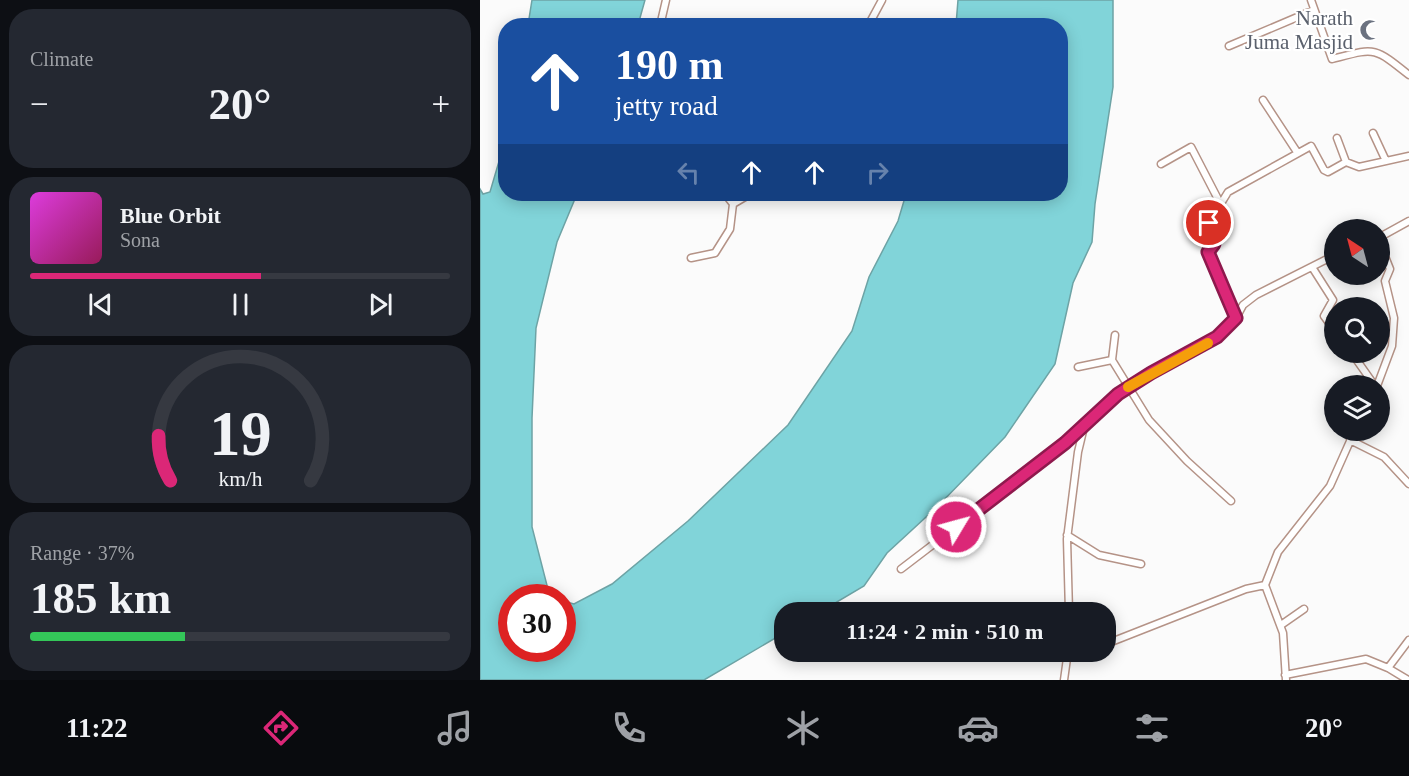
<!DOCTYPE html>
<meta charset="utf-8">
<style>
body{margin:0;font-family:"Times New Roman",serif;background:#242831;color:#f1f3f6;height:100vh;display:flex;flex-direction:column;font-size:22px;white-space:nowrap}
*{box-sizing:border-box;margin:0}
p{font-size:20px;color:#9ea1a6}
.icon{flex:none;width:33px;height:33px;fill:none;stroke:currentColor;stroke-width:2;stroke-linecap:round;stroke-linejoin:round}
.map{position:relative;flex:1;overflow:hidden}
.side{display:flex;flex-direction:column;gap:9px;padding:9px;background:#0d0f14;width:480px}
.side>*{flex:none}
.hud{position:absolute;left:18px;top:18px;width:570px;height:183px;border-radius:24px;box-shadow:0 3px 15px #0003;background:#1a4fa0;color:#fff;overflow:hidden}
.needle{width:39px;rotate:324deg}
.tools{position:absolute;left:844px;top:219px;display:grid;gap:12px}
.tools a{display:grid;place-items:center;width:66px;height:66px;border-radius:50%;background:#171b24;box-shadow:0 3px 15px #0003;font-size:30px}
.speed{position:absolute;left:18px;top:584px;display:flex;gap:12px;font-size:30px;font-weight:700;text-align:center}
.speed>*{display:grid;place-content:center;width:78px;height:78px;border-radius:50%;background:#171b24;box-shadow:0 3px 15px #0003;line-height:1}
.speed .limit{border:9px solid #d22;background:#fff;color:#111}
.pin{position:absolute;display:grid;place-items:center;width:51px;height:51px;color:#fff;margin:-26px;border:3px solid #fff;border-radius:50%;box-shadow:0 2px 6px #0007}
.me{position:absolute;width:66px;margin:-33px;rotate:53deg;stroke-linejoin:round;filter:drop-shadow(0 0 4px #0008)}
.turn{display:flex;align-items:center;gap:21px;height:126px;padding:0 18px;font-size:27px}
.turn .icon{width:78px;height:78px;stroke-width:2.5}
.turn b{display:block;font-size:42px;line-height:51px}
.lanes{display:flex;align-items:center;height:57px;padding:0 18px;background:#0003;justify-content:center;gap:30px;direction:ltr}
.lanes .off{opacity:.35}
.big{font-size:45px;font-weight:800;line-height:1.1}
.side .card{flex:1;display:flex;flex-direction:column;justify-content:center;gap:9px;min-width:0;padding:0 21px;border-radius:24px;background:#242831}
.side .dial{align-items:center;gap:0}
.dial svg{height:156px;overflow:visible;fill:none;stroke:#363941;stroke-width:7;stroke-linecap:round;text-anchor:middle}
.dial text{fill:#f1f3f6;stroke:none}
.song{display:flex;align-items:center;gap:18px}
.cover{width:72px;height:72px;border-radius:9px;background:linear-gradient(135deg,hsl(300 70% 55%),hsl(330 70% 35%))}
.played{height:6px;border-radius:3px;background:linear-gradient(90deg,#db2777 55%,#363941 55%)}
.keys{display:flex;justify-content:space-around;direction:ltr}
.heat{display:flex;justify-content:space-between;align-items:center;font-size:33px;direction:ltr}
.charge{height:9px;border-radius:4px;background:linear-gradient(90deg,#34c759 37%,#363941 0)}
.trip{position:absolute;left:294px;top:602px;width:342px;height:60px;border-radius:24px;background:#171b24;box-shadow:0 3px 15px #0003;font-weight:800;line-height:60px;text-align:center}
.tab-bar{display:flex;height:96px;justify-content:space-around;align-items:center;background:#090b0e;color:#9ea1a6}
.tab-bar .icon{width:42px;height:42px}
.tab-bar .on{color:#db2777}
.tab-bar b{font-size:27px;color:#f1f3f6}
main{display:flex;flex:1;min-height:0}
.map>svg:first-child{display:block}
.water{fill:#81d4d9;stroke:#6da3a5;stroke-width:1.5}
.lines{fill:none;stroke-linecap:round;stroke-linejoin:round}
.minor-casing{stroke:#b59387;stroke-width:9}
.minor{stroke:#fff;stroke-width:6}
.route-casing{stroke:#8e194d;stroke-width:15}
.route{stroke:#db2777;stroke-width:10}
.slow{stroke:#f59e0b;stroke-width:10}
.labels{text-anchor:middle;stroke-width:4.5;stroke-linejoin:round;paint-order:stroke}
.worship-label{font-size:21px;fill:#5b616d;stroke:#fff;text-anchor:end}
</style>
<main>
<section class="side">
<div class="card"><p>Climate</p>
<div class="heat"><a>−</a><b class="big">20°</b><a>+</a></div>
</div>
<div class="card">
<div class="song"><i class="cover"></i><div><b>Blue Orbit</b><p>Sona</p></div></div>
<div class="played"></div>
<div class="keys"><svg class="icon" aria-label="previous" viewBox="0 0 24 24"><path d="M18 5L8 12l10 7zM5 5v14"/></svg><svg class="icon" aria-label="pause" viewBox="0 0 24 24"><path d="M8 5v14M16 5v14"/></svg><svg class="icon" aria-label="next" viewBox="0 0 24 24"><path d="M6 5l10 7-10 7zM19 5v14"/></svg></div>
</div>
<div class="card dial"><svg viewBox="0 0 100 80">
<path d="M14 69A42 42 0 1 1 86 69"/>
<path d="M14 69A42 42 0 0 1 8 46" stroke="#db2777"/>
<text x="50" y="56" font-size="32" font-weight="700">19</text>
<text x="50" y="72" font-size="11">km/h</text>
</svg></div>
<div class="card"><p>Range · 37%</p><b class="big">185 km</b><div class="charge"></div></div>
</section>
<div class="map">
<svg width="929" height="680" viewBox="0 0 929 680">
<rect width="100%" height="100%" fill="#fbfbfb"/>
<!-- water -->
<path class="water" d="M52,0H165L158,25H48Z
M478,0H633V87L615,204L612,242L593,283L575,364L525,437L458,506L407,553L384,586L340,612H304V633L224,680H0V189L3,194L10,192L25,141L26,194H97L77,242L56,328L52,418V527L70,597H32V648H82L83,601L94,604L132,584L208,521L308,425L372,331L389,277L418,221L426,194H580V26L476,25Z"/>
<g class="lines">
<!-- minor casing -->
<g class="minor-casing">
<path id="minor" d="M831,0L852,59C895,48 893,46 929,75
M180,26L186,0
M388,26L402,0
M749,46L834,10
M783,100L817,152
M893,133L906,161
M857,138L866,162
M681,164L711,147L740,203
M253,204L270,194
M900,237L929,221
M211,258L235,253L250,229L253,204L245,194
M832,267L853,300L844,316L855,331
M756,318L728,252L734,244L729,223L748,192L831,146L844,170L848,172L866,162L879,167L929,156
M635,335L632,360L669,420L707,461L751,501
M871,352L895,386
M598,367L632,360
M897,386L912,346L914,318L905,281L910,269L900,244
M870,440L904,457L929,484
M587,535L619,555L661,564
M421,569L586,443L647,387L737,337L756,318L763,305L776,295L855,255
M589,612L587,539L598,452L604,427
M801,625L824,609
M626,644L766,589L785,585
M908,668L929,640
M805,675L886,659L908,668L928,680
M584,680L588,651
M806,680L803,633L785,585L798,552L850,486L875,430"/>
</g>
<!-- minor -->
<use href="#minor" class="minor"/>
</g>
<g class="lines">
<!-- route casing -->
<g class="route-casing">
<path id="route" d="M476,527L585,443L638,394L671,373L737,337L756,318L728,252L734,244L729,223"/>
</g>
<!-- route -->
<use href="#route" class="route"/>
<!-- slow -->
<path class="slow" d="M648,387L728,343"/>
</g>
<!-- icons -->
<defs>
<g id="mosque-bare" transform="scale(1.62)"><path d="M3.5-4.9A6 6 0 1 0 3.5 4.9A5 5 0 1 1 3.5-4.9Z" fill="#6b7280" stroke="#fff" stroke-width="2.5" paint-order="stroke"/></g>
</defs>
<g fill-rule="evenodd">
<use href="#mosque-bare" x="890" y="30"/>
</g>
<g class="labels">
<!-- worship labels -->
<g class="worship-label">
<text x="873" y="25">Narath<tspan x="873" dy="24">Juma Masjid</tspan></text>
</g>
</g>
</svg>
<div class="tools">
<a><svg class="needle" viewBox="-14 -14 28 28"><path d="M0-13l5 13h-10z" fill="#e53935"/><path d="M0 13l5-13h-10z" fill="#9ea1a6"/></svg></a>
<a><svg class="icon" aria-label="search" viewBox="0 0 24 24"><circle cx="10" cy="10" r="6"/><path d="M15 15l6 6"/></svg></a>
<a><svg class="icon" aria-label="layers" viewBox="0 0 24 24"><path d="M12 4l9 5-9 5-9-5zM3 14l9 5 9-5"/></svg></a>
</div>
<div class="speed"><div class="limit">30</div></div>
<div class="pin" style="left:729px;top:223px;background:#d93025"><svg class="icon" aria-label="arrive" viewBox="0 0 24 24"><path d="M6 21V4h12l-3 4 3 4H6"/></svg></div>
<svg class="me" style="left:476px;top:527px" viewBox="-20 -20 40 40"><circle r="17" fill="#db2777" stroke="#fff" stroke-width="3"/><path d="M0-11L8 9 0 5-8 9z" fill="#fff"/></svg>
<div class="trip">11:24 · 2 min · 510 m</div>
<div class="hud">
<div class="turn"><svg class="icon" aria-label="ahead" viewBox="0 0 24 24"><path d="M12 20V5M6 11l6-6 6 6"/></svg><div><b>190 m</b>jetty road</div></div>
<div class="lanes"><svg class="icon off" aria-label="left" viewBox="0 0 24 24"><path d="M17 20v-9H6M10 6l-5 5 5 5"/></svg><svg class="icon" aria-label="ahead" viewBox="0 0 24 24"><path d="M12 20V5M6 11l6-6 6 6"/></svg><svg class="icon" aria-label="ahead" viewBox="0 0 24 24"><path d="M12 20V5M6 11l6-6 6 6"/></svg><svg class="icon off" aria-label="right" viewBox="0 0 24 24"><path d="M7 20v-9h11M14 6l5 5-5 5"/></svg></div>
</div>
</div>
</main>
<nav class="tab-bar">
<b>11:22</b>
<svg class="icon on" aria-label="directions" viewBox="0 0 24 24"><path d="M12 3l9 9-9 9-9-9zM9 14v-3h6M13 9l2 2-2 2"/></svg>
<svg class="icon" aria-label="music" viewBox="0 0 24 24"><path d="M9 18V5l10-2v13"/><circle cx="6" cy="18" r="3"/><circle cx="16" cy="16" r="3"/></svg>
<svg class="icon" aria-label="phone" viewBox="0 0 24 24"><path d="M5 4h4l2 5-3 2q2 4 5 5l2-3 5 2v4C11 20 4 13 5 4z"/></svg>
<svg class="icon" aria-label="climate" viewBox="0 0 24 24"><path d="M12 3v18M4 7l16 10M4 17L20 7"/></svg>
<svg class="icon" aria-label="car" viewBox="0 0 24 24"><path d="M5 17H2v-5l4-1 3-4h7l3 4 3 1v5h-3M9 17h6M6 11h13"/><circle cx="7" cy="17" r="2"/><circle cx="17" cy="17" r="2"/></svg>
<svg class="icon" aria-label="filters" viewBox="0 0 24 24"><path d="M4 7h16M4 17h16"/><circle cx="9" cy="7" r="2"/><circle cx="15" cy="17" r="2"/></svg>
<b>20°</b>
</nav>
